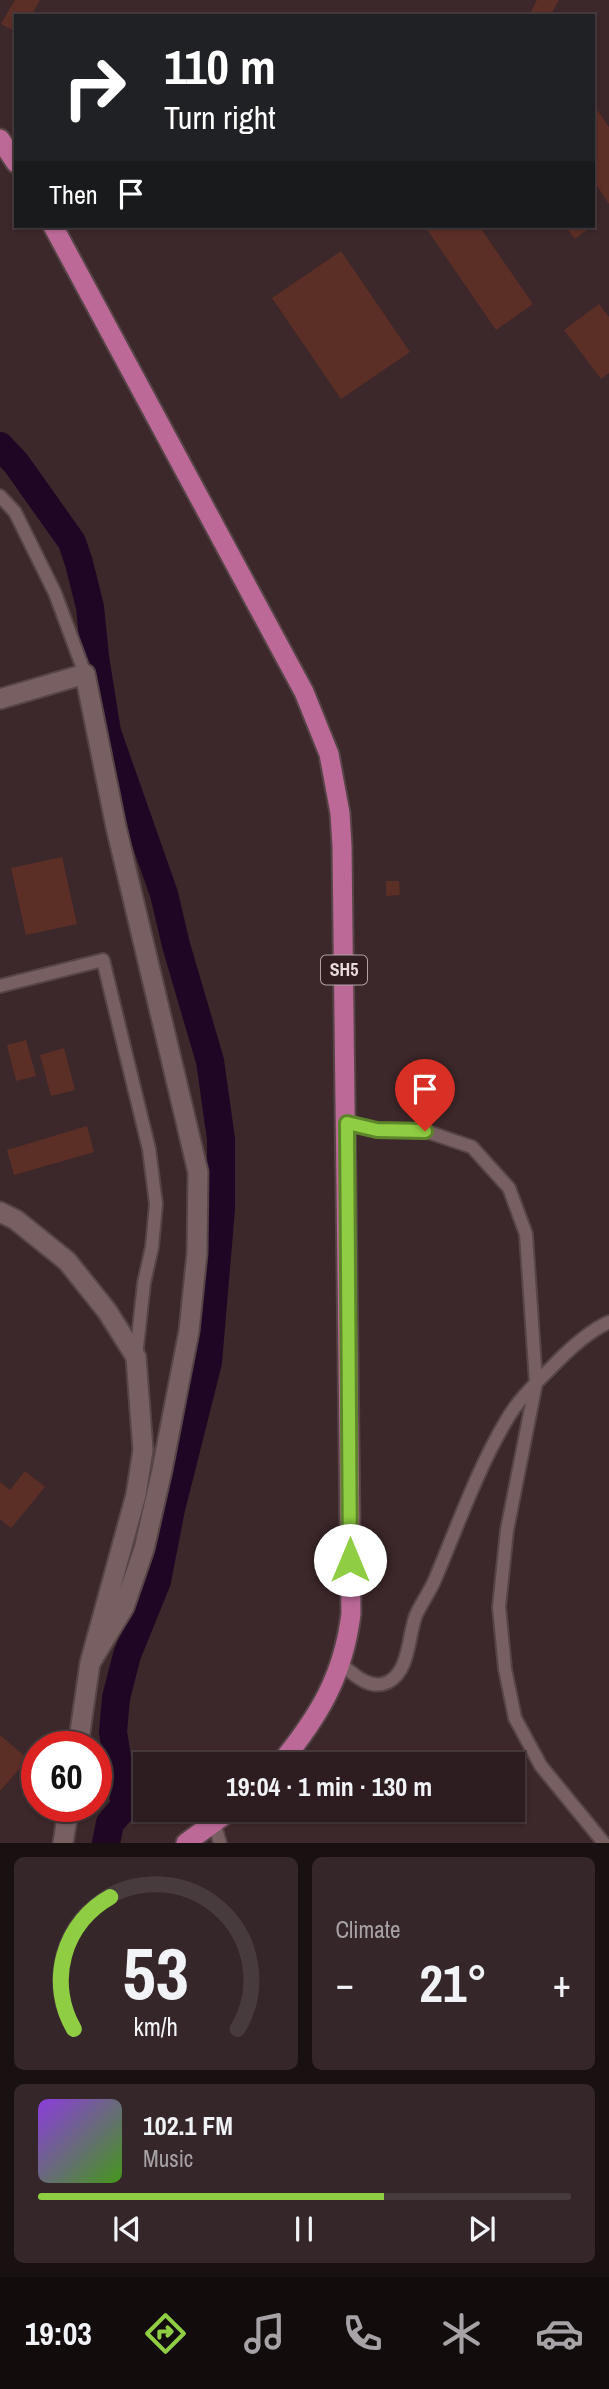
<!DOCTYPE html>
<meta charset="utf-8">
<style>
body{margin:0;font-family:"Archivo Narrow",sans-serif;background:#352629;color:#f1f3f6;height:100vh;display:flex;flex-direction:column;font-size:26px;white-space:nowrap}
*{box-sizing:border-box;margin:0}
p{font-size:23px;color:#a7a2a5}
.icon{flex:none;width:38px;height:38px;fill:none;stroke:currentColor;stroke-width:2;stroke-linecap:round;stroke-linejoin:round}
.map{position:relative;height:1843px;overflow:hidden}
.drawer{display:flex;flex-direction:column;gap:14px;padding:14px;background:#191012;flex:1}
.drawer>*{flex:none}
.guide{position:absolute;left:14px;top:14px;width:581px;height:214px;border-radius:0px;box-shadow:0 2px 5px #0004,0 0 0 2px #483b3e;background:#202124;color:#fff;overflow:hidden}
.speed{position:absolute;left:21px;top:1731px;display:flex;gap:14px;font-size:35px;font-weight:700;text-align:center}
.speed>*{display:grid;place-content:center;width:91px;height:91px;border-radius:50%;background:#2d1d20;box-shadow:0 2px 5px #0004,0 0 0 2px #483b3e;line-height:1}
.speed .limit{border:10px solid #d22;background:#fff;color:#111}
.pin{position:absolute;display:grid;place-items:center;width:60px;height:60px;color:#fff;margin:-72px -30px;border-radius:50% 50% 50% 0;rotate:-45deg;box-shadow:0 0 7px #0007}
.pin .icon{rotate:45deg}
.me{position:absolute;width:77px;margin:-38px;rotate:0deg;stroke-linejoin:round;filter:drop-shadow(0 0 5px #0008)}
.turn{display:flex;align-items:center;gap:24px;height:147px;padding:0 35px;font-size:32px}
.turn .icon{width:91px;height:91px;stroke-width:2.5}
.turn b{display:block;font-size:49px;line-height:60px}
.then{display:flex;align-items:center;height:66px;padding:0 35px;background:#0003;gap:14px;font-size:26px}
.big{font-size:52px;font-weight:800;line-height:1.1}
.drawer .widget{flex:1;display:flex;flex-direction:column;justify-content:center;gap:10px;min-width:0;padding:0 24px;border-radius:10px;background:#352629}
.drawer .dial{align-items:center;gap:0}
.dial svg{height:182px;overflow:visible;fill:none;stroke:#483b3e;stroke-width:7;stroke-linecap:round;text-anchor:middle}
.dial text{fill:#f1f3f6;stroke:none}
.song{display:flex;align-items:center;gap:21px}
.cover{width:84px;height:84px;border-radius:10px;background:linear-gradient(135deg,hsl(270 70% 55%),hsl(100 70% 35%))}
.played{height:7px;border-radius:4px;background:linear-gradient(90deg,#8fcd42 65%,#483b3e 65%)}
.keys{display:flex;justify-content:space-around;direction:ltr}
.heat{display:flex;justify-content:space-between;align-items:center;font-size:38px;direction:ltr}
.drawer .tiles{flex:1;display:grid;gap:14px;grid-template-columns:1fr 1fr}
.widget:last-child{grid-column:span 2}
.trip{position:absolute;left:133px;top:1752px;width:392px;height:70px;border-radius:0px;background:#2d1d20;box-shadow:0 2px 5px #0004,0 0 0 2px #483b3e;font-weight:800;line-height:70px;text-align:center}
.tab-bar{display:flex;height:112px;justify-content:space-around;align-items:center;background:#120c0d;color:#a7a2a5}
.tab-bar .icon{width:49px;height:49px}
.tab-bar .current{color:#8fcd42}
.tab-bar b{font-size:32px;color:#f1f3f6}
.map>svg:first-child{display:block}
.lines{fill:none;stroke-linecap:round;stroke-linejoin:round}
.canal{stroke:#200625;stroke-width:28}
.building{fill:#5c2f26}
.service-casing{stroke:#564447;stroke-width:16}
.minor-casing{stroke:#564447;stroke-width:23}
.primary-casing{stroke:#564447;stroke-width:23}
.service{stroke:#785f62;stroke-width:12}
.minor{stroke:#785f62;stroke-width:19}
.primary{stroke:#bc6997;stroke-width:19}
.route-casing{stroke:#5d852b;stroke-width:18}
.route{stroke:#8fcd42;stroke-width:12}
.labels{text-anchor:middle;stroke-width:7;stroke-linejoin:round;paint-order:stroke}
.shield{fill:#321d21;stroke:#b2a2a4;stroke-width:2}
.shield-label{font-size:18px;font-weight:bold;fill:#e9dbdc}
</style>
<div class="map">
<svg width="609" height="1843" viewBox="0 0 609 1843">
<rect width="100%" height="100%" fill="#3c272a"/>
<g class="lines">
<!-- canal -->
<path class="canal" d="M0,446L16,463L72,542L79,563L90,607L95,657L107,732L164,894L176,945L210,1061L221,1139V1209L208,1362L171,1509L157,1581L127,1655L116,1698L113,1732L125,1806L110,1823L106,1843"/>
</g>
<!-- building -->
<path class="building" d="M15,0H40L31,16H16V32L1,24Z
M537,0H559L550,16H535L530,13Z
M593,104L609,127V204L593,180Z
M430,226H479L533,304L496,330L426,228Z
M565,226H592L575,239Z
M341,251L410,352L341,399L272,298Z
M599,304L609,317V373L601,379L564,330Z
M62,857L77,924L26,935L11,868Z
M386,881H399L400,895L386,896Z
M26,1040L36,1076L16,1081L7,1045Z
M64,1048L75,1090L51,1096L40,1055Z
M87,1126L94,1152L14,1175L7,1150Z
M25,1471L45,1487L11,1528L0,1519V1482L10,1490Z
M0,1735L28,1759L0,1791Z"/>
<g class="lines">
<!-- service casing -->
<g class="service-casing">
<path id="service" d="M0,496L15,512L55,593L85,674
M0,986L103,960L149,1149L156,1204L152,1247L144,1283L136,1356
M347,1123L377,1130L425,1131L472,1147L509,1188L526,1234L536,1383L507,1530L499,1607L505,1669L515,1718L541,1766L604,1843
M341,1664C353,1674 370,1691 388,1682C410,1671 408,1635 416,1615C422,1602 431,1590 436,1577C458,1525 477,1470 506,1421C517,1401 535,1384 551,1368C568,1350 587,1332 609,1322
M214,1823L220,1843"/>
</g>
<!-- minor casing -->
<g class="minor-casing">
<path id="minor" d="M0,699L85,674L116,827L198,1172L197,1253L189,1331L162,1470L144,1549L124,1607L90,1663
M0,1212L16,1220L67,1261L107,1311L136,1357L143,1450L136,1495L90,1663L78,1746
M63,1843L69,1806"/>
</g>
<!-- primary casing -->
<g class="primary-casing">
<path id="primary" d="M0,139L16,163
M53,226L304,692L329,754L340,813L342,846L351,1614C343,1677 319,1716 280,1764
M186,1843L231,1810"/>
</g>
<!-- service -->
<use href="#service" class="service"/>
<!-- minor -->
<use href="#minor" class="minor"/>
<!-- primary -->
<use href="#primary" class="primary"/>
</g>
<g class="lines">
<!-- route casing -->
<g class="route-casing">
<path id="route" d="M350,1560L347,1123L377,1130L425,1131"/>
</g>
<!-- route -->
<use href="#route" class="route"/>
</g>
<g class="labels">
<!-- shield labels -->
<rect class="shield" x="321" y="955.5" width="46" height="29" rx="5"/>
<g class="shield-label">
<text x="344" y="976">SH5</text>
</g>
</g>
</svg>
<div class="speed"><div class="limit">60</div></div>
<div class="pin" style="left:425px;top:1131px;background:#d93025"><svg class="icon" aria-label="arrive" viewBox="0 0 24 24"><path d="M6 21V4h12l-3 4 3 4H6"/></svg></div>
<svg class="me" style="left:350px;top:1560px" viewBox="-20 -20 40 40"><circle r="19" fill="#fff"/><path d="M0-13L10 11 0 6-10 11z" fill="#8fcd42"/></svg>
<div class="trip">19:04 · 1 min · 130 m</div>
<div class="guide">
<div class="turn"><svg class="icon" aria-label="right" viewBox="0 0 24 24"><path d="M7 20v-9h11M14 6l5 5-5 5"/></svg><div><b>110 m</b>Turn right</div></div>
<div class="then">Then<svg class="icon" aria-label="arrive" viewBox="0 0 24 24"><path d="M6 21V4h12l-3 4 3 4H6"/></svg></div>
</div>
</div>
<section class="drawer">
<div class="tiles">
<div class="widget dial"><svg viewBox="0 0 100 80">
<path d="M14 69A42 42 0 1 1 86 69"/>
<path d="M14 69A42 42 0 0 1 30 11" stroke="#8fcd42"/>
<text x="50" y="56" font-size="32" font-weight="700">53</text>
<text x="50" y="72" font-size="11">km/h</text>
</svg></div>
<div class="widget"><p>Climate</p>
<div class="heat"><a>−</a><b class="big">21°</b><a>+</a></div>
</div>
<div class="widget">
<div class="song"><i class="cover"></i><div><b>102.1 FM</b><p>Music</p></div></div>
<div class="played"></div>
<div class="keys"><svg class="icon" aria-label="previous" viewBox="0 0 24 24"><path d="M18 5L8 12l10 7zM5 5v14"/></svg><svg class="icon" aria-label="pause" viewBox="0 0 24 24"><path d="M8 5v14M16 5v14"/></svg><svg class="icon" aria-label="next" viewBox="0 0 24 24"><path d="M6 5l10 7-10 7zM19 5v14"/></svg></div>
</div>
</div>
</section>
<nav class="tab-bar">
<b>19:03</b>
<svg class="icon current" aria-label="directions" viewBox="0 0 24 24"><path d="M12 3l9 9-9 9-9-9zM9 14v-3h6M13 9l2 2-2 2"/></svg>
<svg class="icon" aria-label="music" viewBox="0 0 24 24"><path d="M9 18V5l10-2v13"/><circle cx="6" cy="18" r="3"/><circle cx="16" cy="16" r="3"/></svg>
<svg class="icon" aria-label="phone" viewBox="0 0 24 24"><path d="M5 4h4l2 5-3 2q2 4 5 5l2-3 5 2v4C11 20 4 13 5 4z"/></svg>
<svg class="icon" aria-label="climate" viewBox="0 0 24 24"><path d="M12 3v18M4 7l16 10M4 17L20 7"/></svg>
<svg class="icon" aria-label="car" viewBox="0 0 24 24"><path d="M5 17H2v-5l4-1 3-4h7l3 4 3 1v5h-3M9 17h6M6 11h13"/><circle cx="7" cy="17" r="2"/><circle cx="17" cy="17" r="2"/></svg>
</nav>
